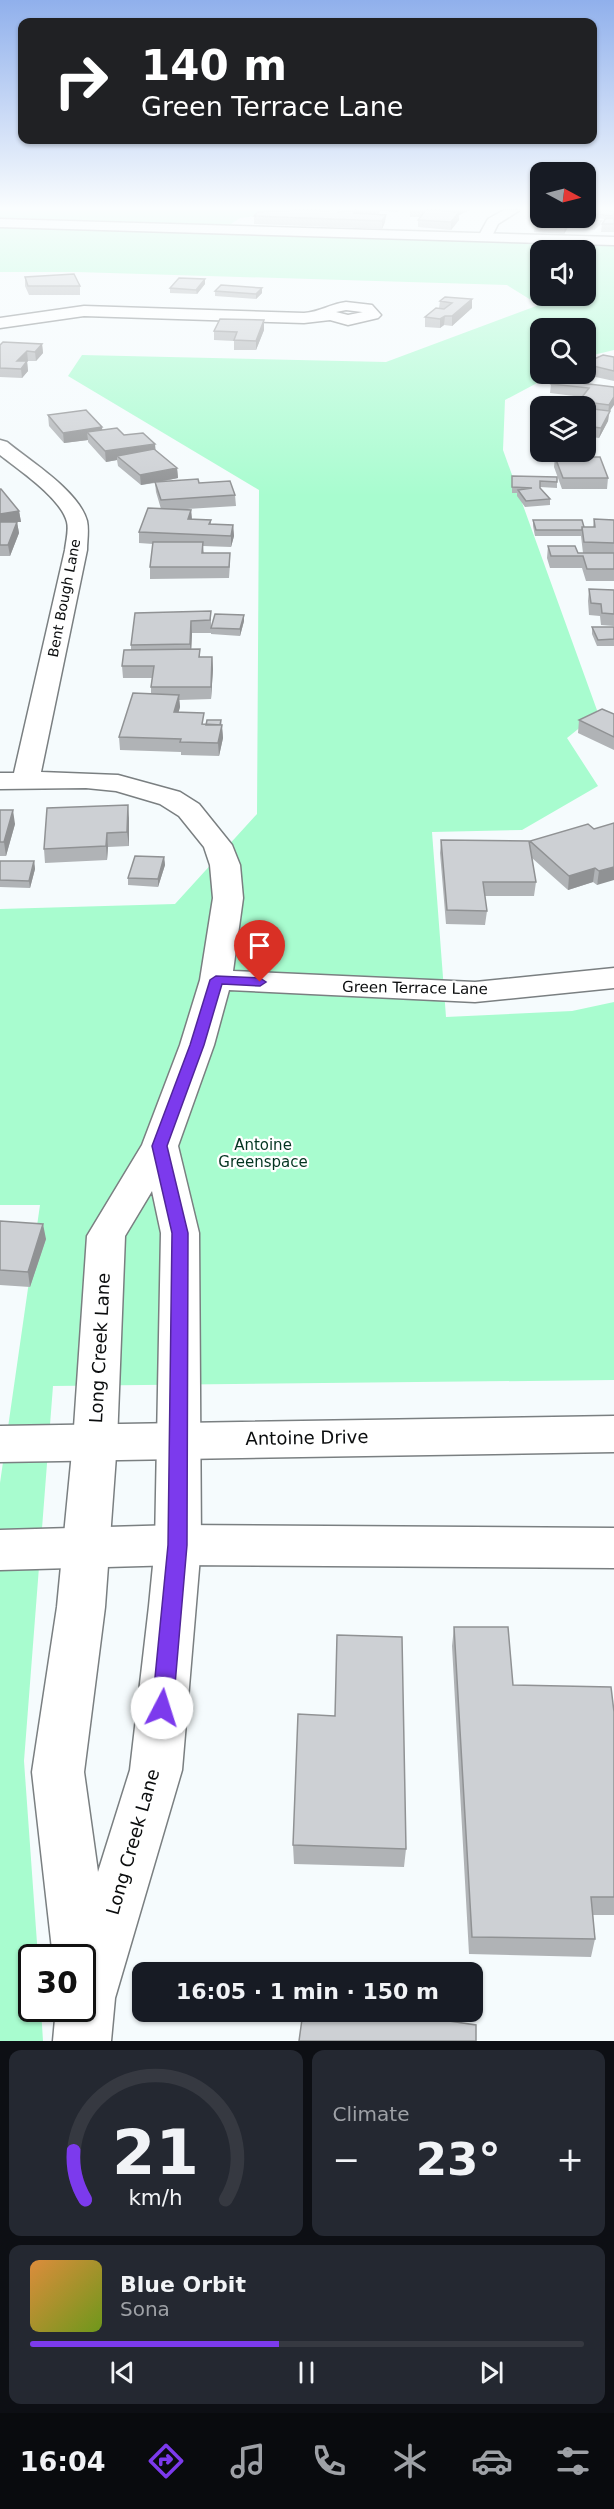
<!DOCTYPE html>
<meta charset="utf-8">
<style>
body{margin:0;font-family:"DejaVu Sans",sans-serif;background:#242831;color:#f1f3f6;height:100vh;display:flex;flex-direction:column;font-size:22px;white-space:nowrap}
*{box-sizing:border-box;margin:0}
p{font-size:20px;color:#9ea1a6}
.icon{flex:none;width:33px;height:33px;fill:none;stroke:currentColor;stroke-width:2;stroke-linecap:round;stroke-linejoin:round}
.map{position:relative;height:2041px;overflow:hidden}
.drawer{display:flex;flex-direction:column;gap:9px;padding:9px;background:#0d0f14;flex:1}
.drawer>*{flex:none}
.top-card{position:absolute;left:18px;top:18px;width:579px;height:126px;border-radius:12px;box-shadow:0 2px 4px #0004;background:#202124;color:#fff;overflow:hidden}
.needle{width:39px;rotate:97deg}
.controls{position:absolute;left:530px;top:162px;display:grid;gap:12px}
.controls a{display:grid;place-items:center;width:66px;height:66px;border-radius:12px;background:#171b24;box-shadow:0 2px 4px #0004;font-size:30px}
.speed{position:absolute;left:18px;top:1944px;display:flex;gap:12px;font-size:30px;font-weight:700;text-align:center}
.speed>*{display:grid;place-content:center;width:78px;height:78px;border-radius:50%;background:#171b24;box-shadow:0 2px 4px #0004;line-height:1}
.speed .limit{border:3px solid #111;border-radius:9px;background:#fff;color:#111}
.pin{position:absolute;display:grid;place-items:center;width:51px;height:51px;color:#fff;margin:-62px -26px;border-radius:50% 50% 50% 0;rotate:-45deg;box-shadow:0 0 6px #0007}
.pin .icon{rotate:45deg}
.me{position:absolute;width:66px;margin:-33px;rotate:5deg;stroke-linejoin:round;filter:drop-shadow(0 0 4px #0008)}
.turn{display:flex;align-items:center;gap:21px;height:126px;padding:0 24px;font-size:27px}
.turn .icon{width:78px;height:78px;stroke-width:2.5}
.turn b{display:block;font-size:42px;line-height:51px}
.big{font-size:45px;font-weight:700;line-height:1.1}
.drawer .widget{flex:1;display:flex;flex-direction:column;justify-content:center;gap:9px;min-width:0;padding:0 21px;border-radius:12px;background:#242831}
.drawer .dial{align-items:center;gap:0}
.dial svg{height:156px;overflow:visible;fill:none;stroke:#363941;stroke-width:7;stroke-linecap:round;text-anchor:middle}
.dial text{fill:#f1f3f6;stroke:none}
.song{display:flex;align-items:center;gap:18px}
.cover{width:72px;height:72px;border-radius:9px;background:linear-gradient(135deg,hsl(30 70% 55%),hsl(80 70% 35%))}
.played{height:6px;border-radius:3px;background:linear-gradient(90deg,#7c3aed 45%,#363941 45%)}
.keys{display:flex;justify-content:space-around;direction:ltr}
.heat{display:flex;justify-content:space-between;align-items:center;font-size:33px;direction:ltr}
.drawer .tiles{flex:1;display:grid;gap:9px;grid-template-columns:1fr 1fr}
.widget:last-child{grid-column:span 2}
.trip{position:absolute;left:132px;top:1962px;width:351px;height:60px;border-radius:12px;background:#171b24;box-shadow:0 2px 4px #0004;font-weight:700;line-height:60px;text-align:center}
.tabs{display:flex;height:96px;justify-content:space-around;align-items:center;background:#090b0e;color:#9ea1a6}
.tabs .icon{width:42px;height:42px}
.tabs .selected{color:#7c3aed}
.tabs b{font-size:27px;color:#f1f3f6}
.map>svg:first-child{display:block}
.green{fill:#a8fccf;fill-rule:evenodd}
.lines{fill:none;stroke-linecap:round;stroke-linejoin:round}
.minor-casing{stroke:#7a7f81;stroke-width:3}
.tertiary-casing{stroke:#7a7f81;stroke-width:3}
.secondary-casing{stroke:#7a7f81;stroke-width:3}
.minor{fill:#fff;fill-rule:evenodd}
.tertiary{fill:#fff;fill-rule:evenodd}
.secondary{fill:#fff;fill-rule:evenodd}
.wall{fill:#b0b3b6}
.shaded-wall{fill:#909294}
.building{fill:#cdd0d4;stroke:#909294;stroke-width:1.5}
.route{fill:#7c3aed;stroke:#51269a;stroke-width:1.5}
.labels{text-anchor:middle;stroke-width:4.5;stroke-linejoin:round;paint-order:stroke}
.far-street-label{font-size:14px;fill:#0b0d0e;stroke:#fff}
.street-label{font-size:15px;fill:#0b0d0e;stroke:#fff}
.park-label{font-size:15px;fill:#033420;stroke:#fff}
.near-street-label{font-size:18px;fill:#0b0d0e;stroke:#fff}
</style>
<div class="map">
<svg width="614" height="2041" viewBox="0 0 614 2041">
<rect width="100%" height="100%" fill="#f5fbfd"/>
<!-- green -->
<path class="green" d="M0,210H316L240,218L228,226L0,220Z
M0,227L614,244V350L585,357V328H540V374H554L505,400L503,450L598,713L567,738L598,786L522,830L432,832L446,1017L572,1011L614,1002V1380L53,1386L24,1761L38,1957L32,1958V2008L41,2009L43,2041H0V1483L40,1205H0V909L175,904L257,814L259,490L68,376L82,355L386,362L539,305L507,285L77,272H0ZM540,250H585V296H540Z"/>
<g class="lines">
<!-- minor casing -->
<g class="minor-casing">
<path id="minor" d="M504,210H520L498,224L490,240H480L478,237L488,219Z
M346,302L372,305L381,315L378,318L348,325L330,320L304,323L84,316L0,328V318L84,306L304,313C320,312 330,304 346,302ZM346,310L362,312H363L348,315L336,312Z
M0,440L7,442C30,461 79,491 87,521C89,530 87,541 87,550L41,772L118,775L180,792L199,804L232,845L240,865L243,898L233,971L475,982L614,968V988L475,1002L229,990L214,1045L178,1146L199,1233L201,1545L182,1770L115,1998L111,2041H53L56,2008H82V1958H53L32,1772L57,1607L73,1442L87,1236L142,1145L180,1045L200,980L213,898L210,865L204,847L179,816L160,804L116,791L86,788L0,789V773H14L65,550C66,541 69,530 67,522C61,498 19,470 0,455ZM152,1191L161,1233L155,1545L149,1606L130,1770L98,1872L84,1772L105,1607L117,1442L125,1236Z"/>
</g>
<!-- tertiary casing -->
<g class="tertiary-casing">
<path id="tertiary" d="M0,219L614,237V245L0,227Z"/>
</g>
<!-- secondary casing -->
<g class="secondary-casing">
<path id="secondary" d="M614,1416V1452L0,1462V1426Z
M178,1525L614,1528V1568L178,1565L0,1570V1530Z"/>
</g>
<!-- minor -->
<use href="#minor" class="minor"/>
<!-- tertiary -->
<use href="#tertiary" class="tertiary"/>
<!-- secondary -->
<use href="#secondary" class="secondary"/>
</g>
<!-- wall -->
<path class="wall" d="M340,210V212L353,210H400L398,212L381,211L378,214L386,215L385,222L382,229L254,224V216Z
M410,210H470L459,215V220L451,230L418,227V220L420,217H410Z
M588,210H608L614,211V232H601L602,224L605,219L597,218V214L600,212Z
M540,218H583L582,219L600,225L594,230L570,228L571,223L572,222H571L564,234L534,232L535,224Z
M25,277L80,286V295H29L25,286Z
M205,284L197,294L170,293V288Z
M262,288V293L256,299L215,296V291Z
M472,299V308L452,326L444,325L440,328L425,327V317L439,308L440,301Z
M264,320V330L256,350H234V341L214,340V331Z
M42,344L43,353L36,361H27L28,371L22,378L0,377V345Z
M614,357V381L582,374H585V363Z
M576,383L614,387L608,421L599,438L585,436V406H578L579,401L582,397L550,393L551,384Z
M48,415L124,435L155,450L177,468L178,478L165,481L199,483L235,495L236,506L187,509L191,510L192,519L211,520V524L233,525L234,536L231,547L203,546L204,553L230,564L229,578L150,579V567L153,544L139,543V532L161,509L156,492L155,483L141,485L118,466L117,460L106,462L88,442V440L64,443L49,426Z
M541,452H578V454Z
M555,457L608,478L607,489H562L554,467Z
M512,476L557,482V488L540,487V488L550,499V505L525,507L517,496V493H512Z
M0,489L19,511L21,522H17L19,533L10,556H0Z
M594,519L614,520V581H586L582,568H550L547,558L548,546L578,553H583L581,536H535L533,526V520L584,527H593Z
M589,589L614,590V626L601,625L600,616L589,615L588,601Z
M211,611V627L244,615V621L240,636L211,634V631V633H192L191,650L200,649V657H212L213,669L211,699L179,700L180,707L178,713L205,725L221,720L223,738L219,756L181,755V752L120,750L119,737L151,694V687L152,678H123L122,666L131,650V645Z
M592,627H614V646H597L592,634Z
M614,714V750L578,733L579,720Z
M0,810L15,824L6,856H0Z
M129,818V846L108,847L107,860L45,863L44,849Z
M614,823L597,885L593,882L568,890L532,858L536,882L534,896H485L487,911L485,925L446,924L440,853L441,840L530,841L594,829Z
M164,857L165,865L158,887L128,885V878Z
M0,861H34L35,869L30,888L0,887Z
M0,1221L46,1239L30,1287L0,1285Z
M454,1627L513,1685L614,1712V1915H593L595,1939L591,1957L469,1954L452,1646Z
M293,1845L406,1849L404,1867L294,1864Z"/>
<!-- shaded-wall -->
<path class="shaded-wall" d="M457,210H470L459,215V220L451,230V222L457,215Z
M585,210H588V215L585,216Z
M386,215L385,222L382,229V221Z
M570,218V224L564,234L565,226Z
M601,221L600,225L594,230V226Z
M205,279V284L197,294L196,290Z
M262,288V293L256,299V294Z
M472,299V308L452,326V316Z
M445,316L444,325L440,328V319Z
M264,320V330L256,350V341Z
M42,344L43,353L36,361L35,352Z
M27,351L28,361L20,369L17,361Z
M27,361L28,371L22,378L21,369Z
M614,397V405L609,412L608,421L599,438L601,428L608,414L609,405Z
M102,427L103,438L87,432L88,440L64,443L63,433Z
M155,444L156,454L117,456V460L106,462L105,451Z
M177,468L178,478L141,485L140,475Z
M191,510L192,521L188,519Z
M19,511L21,522H17L19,533L10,556L8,545L0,526V514Z
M233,525L234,536L231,547V536Z
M244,615V621L240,636V629Z
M191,621L192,633L191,657L190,644Z
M212,657L213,669L211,699V687Z
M179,695L180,707L175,725L174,712Z
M222,725L223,738L219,756L218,743Z
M128,805L129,818V846L127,832Z
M13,810L15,824L6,856L4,842Z
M107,833L108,847L107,860L106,846Z
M164,857L165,865L158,887V879Z
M34,861L35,869L30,888L29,881Z
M614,867V880L597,885L599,871Z
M595,868L593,882L568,890L569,876Z
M43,1224L46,1239L30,1287L28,1272Z"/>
<!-- building -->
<path class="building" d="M296,210H322L321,211L339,210L338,212L356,210L354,213L386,215L382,221L254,216L258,212Z
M426,210H442V211L459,212L451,222L418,220Z
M603,210L614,211V214L612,216L597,214Z
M540,216V218H570L565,226L535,224Z
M577,218L601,221L594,226L571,223Z
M606,218H614V224H602Z
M74,274L80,286H28L25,277Z
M179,278L205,279L196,290L170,288Z
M221,285L262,288L256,294L215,291Z
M445,297L472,299L452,316H445L440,319L425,317L436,308L444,309L452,303L440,301Z
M220,319L264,320L256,341L234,340L237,332L214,331Z
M3,342L42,344L35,352L27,351L17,361H27L21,369L0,368V345Z
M603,355L614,357V371L585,364V363Z
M559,374L577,376L572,382L614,387V397L609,405L579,401L589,388L551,384Z
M585,408L610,411L601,428L585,426Z
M86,410L102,427L63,433L48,415Z
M117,428L124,435L143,433L155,444L105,451L87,432Z
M154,449L177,468L140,475L117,456Z
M555,457H600L608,478H563Z
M512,476L557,477V482L540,481V488L550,499L526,501L518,490L532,488L512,487Z
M198,479L199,483L230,481L235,495L161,500L155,482Z
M0,489H1L19,511L0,514Z
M148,508L191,510L188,519L211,520L209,524L233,525L231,536L139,532Z
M594,519L614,520V543L584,542L582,527H595Z
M533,520H582L584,527H582V530H536Z
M0,522H17L8,545H0Z
M153,542H203L202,553H230L229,567H150Z
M548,546H575L578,553H614V569H587L583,556H551Z
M589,589L614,590V614L602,613L601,604L591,603Z
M211,611L210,620L191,621L190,644L131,645L135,613Z
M215,614L244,615L240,629L211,628Z
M592,627H614V639L598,640Z
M200,649L199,657H212L211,687H151L154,666H122L124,650Z
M133,693L179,695L174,712L204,713L202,724L222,725L218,743L180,742L181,739L119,737Z
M602,709L614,714V737L579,720Z
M207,720H221L220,725H206Z
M128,805L127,832L107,833L106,846L44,849L47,808Z
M0,810H13L4,842H0Z
M614,823V867L599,871L595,868L569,876L530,841L588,824L594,829Z
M441,840L529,841L536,882H483L487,911L447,910Z
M135,856L164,857L158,879L128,878Z
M0,861H34L29,881L0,880Z
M0,1221L43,1224L28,1272L0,1270Z
M454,1627H508L513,1685L611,1687L614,1712V1897H591L595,1939L472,1937Z
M337,1635L402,1637L406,1849L293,1845L298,1714L335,1716Z
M303,2012H388L476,2025V2041H299Z"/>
<!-- sky -->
<linearGradient id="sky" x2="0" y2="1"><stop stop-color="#90b0ec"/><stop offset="0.42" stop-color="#fafdfe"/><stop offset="1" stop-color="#fafdfe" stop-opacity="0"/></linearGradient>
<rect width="614" height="496" fill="url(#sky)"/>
<!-- route -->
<path class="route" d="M216,976L260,978L266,982L260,986L222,984L204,1045L167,1146L188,1233L187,1545L173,1708L170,1715L162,1718L155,1715L152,1708L168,1545L172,1233L152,1146L190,1045L210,980Z"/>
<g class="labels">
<!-- far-street labels -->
<g class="far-street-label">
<text transform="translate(64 598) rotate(-79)" y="5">Bent Bough Lane</text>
</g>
<!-- street labels -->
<g class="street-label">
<text transform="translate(415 988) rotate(1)" y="5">Green Terrace Lane</text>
</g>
<!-- park labels -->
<g class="park-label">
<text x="263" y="1150">Antoine<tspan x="263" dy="17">Greenspace</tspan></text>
</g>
<!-- near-street labels -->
<g class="near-street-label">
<text transform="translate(100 1348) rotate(-87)" y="6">Long Creek Lane</text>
<text transform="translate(307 1438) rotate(-1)" y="6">Antoine Drive</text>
<text transform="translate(133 1842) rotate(-74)" y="6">Long Creek Lane</text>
</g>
</g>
</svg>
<div class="controls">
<a><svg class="needle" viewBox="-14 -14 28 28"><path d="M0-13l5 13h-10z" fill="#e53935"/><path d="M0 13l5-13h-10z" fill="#9ea1a6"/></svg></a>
<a><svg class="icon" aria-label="sound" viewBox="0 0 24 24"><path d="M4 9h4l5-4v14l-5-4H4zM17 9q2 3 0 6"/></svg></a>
<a><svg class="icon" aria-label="search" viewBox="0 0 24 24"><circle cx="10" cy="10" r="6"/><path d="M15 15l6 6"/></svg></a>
<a><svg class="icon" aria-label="layers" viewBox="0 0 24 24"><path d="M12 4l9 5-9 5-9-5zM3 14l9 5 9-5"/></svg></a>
</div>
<div class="speed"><div class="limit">30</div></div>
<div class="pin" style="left:260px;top:982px;background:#d93025"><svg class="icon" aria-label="arrive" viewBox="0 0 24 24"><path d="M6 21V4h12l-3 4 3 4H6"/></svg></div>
<svg class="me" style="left:162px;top:1708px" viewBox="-20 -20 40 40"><circle r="19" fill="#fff"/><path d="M0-13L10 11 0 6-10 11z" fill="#7c3aed"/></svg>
<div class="trip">16:05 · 1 min · 150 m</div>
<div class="top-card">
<div class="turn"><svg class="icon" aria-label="right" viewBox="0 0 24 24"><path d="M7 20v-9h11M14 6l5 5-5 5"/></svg><div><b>140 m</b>Green Terrace Lane</div></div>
</div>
</div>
<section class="drawer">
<div class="tiles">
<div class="widget dial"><svg viewBox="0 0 100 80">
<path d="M14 69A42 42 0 1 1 86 69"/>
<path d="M14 69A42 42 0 0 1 8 44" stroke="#7c3aed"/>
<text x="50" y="56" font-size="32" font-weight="700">21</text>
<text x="50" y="72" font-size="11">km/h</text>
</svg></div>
<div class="widget"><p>Climate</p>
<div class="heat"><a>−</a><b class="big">23°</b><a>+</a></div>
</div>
<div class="widget">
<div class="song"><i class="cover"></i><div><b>Blue Orbit</b><p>Sona</p></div></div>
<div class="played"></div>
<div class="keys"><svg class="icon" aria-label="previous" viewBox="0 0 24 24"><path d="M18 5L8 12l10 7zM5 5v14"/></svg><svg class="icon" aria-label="pause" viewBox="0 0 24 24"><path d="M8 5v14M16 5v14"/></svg><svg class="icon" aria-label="next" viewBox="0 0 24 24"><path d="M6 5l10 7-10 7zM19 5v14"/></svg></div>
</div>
</div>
</section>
<nav class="tabs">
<b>16:04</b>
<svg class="icon selected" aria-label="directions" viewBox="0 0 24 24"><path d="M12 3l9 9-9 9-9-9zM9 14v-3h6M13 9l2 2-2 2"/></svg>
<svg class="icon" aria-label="music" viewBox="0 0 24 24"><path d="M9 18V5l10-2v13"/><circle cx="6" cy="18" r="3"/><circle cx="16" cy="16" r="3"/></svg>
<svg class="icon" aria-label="phone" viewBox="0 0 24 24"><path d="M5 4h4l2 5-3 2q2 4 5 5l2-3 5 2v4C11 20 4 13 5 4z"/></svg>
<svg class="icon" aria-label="climate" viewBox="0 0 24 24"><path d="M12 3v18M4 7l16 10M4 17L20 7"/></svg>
<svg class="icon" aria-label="car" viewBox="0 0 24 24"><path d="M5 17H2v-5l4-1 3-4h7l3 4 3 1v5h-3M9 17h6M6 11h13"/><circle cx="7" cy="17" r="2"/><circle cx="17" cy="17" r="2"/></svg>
<svg class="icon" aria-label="filters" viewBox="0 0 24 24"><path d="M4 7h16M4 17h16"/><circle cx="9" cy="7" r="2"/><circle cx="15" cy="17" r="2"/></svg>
</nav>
